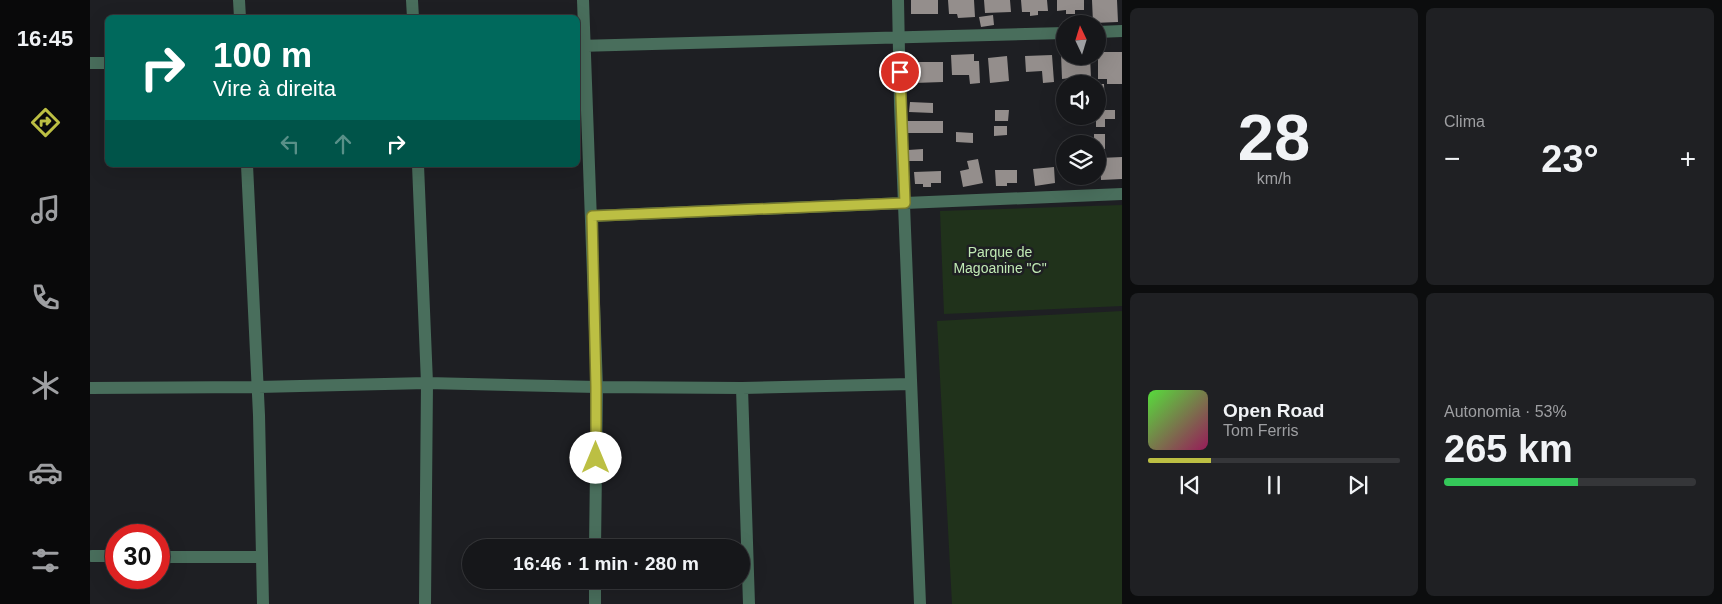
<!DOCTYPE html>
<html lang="pt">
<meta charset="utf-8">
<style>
body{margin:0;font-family:Arial,sans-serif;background:#1f2023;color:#f1f3f6;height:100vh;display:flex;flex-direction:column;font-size:19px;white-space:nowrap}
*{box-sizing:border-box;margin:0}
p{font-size:16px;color:#9e9fa2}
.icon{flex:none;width:28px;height:28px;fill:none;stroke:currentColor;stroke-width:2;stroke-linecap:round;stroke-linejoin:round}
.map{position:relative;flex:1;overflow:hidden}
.sheet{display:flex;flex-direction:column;gap:8px;padding:8px;background:#0c0d0e;width:600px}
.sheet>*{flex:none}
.banner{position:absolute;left:15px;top:15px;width:475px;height:152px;border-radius:8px;box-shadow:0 5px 20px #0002,0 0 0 1px #353639;background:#00695c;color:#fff;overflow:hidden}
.needle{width:32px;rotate:356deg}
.buttons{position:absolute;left:966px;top:15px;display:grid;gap:10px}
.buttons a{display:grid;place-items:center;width:50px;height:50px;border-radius:50%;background:#16171a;box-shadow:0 5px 20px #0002,0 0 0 1px #353639;font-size:25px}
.speed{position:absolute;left:15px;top:524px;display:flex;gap:10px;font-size:25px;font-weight:700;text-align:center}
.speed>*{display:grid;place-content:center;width:65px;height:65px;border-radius:50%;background:#16171a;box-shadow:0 5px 20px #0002,0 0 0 1px #353639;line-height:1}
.speed .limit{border:8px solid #d22;background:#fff;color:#111}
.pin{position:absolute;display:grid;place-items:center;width:42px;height:42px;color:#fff;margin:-21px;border:2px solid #fff;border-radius:50%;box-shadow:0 1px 5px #0007}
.me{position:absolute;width:55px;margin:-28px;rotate:0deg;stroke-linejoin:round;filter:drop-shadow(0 0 4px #0008)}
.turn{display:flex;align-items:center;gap:18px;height:105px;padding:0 25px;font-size:22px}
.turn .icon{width:65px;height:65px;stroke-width:2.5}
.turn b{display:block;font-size:35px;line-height:42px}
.lanes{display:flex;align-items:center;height:48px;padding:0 25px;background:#0003;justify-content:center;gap:25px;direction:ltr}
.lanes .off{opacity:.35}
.big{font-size:38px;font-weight:700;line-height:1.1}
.sheet .widget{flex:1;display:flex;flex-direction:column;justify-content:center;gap:8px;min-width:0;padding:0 18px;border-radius:8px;background:#1f2023}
.sheet .dial{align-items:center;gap:0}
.dial b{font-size:65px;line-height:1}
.song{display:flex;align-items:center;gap:15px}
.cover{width:60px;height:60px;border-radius:8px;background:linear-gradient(135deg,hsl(110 70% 55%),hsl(330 70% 35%))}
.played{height:5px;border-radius:2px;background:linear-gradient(90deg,#bcbf43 25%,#353639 25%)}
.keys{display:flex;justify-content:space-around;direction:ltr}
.heat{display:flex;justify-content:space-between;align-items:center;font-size:28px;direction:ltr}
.charge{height:8px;border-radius:4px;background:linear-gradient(90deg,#34c759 53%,#353639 0)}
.sheet .tiles{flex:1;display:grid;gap:8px;grid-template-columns:repeat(2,1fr)}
.trip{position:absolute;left:372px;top:539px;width:288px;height:50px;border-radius:25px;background:#16171a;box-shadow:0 5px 20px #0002,0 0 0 1px #353639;font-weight:700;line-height:50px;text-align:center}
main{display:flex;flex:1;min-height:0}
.dock{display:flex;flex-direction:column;width:90px;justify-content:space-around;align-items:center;background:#09090a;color:#9e9fa2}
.dock .icon{width:35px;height:35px}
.dock .selected{color:#bcbf43}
.dock b{font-size:22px;color:#f1f3f6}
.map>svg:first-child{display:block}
.green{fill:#20321b}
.building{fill:#948e8c}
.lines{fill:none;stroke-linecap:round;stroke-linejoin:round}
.minor{stroke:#496e5c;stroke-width:12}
.route-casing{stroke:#7a7c2c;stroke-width:12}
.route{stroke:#bcbf43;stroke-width:9}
.labels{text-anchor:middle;stroke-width:5;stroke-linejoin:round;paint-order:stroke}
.park-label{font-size:14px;fill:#c0e9b4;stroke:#1e1f23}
</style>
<main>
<nav class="dock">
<b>16:45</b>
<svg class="icon selected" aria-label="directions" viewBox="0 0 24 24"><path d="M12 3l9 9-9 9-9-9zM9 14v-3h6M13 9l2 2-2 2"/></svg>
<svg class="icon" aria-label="music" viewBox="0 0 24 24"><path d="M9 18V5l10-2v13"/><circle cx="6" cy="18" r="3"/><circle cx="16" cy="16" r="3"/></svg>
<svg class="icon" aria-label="phone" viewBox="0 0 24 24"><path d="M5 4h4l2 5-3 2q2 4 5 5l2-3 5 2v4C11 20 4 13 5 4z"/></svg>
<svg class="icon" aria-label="climate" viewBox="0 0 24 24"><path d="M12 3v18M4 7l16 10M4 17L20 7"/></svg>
<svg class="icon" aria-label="car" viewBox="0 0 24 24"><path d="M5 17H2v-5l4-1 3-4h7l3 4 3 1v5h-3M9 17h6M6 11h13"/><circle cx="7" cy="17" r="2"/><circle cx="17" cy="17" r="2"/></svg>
<svg class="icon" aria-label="filters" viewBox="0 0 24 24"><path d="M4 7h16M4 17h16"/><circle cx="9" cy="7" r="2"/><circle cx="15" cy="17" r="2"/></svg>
</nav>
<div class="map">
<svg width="1032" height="604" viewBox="0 0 1032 604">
<rect width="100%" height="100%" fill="#1e1f23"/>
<!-- green -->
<path class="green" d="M1032,205V306L854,314L850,211Z
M1032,311V604H862L847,321Z"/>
<!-- building -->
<path class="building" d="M821,0H848V14H821Z
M858,0H884L885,17L868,18L867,14H859Z
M894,0H920L921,12L895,13Z
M931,0H957L958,11H948V15L940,16V12H932Z
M967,0H994V10H985V14H976V10L967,11Z
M1002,0H1027L1028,22L1003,23Z
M903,15L904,25L891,27L889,17Z
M1008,52H1032V84H1017V79H1008Z
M975,53V56H1000L1001,78H994V84H980V78L972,79L971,54Z
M884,54V61H889L890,83L880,84L879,75H862L861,55Z
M962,55L964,82L953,83L952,71L936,72L935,56Z
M917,56L919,81L900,83L898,58Z
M824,62H853V82L824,83Z
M1008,84H1014L1015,105L1008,106Z
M820,102L843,103V113L819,112Z
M905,110H919L918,121H905Z
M1008,110H1025V119H1015V127H1006V119H999V116H1008Z
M817,121H853V133H817Z
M904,126H917V135L904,136Z
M866,132L883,133V143L866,142Z
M1004,134H1015V149H1008V144H1004Z
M833,149V161H819L818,150Z
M1032,157V179L1011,180L1010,158Z
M888,159L893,183L873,187L870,171L879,169L877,161Z
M964,167L965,183L945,186L943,169Z
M905,170H927V183H917V186H906Z
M851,171V183H841V187H833V184H825L824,172Z
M983,176H1002V181L984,182Z"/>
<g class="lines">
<!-- minor -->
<path class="minor" d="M149,0L150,18
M322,0L323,18
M493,0L507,387L505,548
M808,0L810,105L830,604
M1008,32L1032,31
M488,46L975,33
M0,63H18
M157,165L169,415L173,604
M328,165L337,383L507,387L652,388L821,384
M501,216L1032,194
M0,388L168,387L337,383L335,604
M652,388L659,604
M2,556H26
M69,557H172
M505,604V580"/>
</g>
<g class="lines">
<!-- route casing -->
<g class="route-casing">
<path id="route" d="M506,458V387L502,216L815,203L810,72"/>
</g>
<!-- route -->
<use href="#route" class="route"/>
</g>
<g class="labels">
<!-- park labels -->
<g class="park-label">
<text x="910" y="257">Parque de<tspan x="910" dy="16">Magoanine "C"</tspan></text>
</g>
</g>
</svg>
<div class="buttons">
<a><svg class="needle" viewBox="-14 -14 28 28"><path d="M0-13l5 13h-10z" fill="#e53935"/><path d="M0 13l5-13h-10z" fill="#9e9fa2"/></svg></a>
<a><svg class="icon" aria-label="sound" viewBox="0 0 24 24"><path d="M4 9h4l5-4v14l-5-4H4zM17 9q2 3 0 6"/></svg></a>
<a><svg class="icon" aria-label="layers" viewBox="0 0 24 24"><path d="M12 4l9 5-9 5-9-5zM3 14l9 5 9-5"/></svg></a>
</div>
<div class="speed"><div class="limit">30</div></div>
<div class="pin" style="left:810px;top:72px;background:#d93025"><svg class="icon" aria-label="arrive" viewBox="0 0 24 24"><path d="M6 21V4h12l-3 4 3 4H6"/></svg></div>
<svg class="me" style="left:506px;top:458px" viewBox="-20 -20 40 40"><circle r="19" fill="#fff"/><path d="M0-13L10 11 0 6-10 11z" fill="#bcbf43"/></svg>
<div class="trip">16:46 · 1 min · 280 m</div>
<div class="banner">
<div class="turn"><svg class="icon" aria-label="right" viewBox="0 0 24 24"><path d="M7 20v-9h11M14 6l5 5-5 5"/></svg><div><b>100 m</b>Vire à direita</div></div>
<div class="lanes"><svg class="icon off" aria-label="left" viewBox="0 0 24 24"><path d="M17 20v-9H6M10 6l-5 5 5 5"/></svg><svg class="icon off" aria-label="ahead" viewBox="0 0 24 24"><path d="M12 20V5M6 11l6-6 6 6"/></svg><svg class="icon" aria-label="right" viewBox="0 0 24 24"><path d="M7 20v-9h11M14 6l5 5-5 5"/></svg></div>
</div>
</div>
<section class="sheet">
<div class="tiles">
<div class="widget dial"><b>28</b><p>km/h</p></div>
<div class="widget"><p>Clima</p>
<div class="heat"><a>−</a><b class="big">23°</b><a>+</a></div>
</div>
<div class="widget">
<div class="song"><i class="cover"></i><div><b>Open Road</b><p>Tom Ferris</p></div></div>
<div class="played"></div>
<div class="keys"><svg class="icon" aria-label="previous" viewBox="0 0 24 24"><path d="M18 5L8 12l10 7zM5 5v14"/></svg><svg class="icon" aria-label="pause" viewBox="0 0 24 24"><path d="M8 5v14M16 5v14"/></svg><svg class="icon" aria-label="next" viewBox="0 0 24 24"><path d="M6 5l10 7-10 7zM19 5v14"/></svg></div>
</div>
<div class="widget"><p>Autonomia · 53%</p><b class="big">265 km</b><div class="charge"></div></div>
</div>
</section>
</main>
